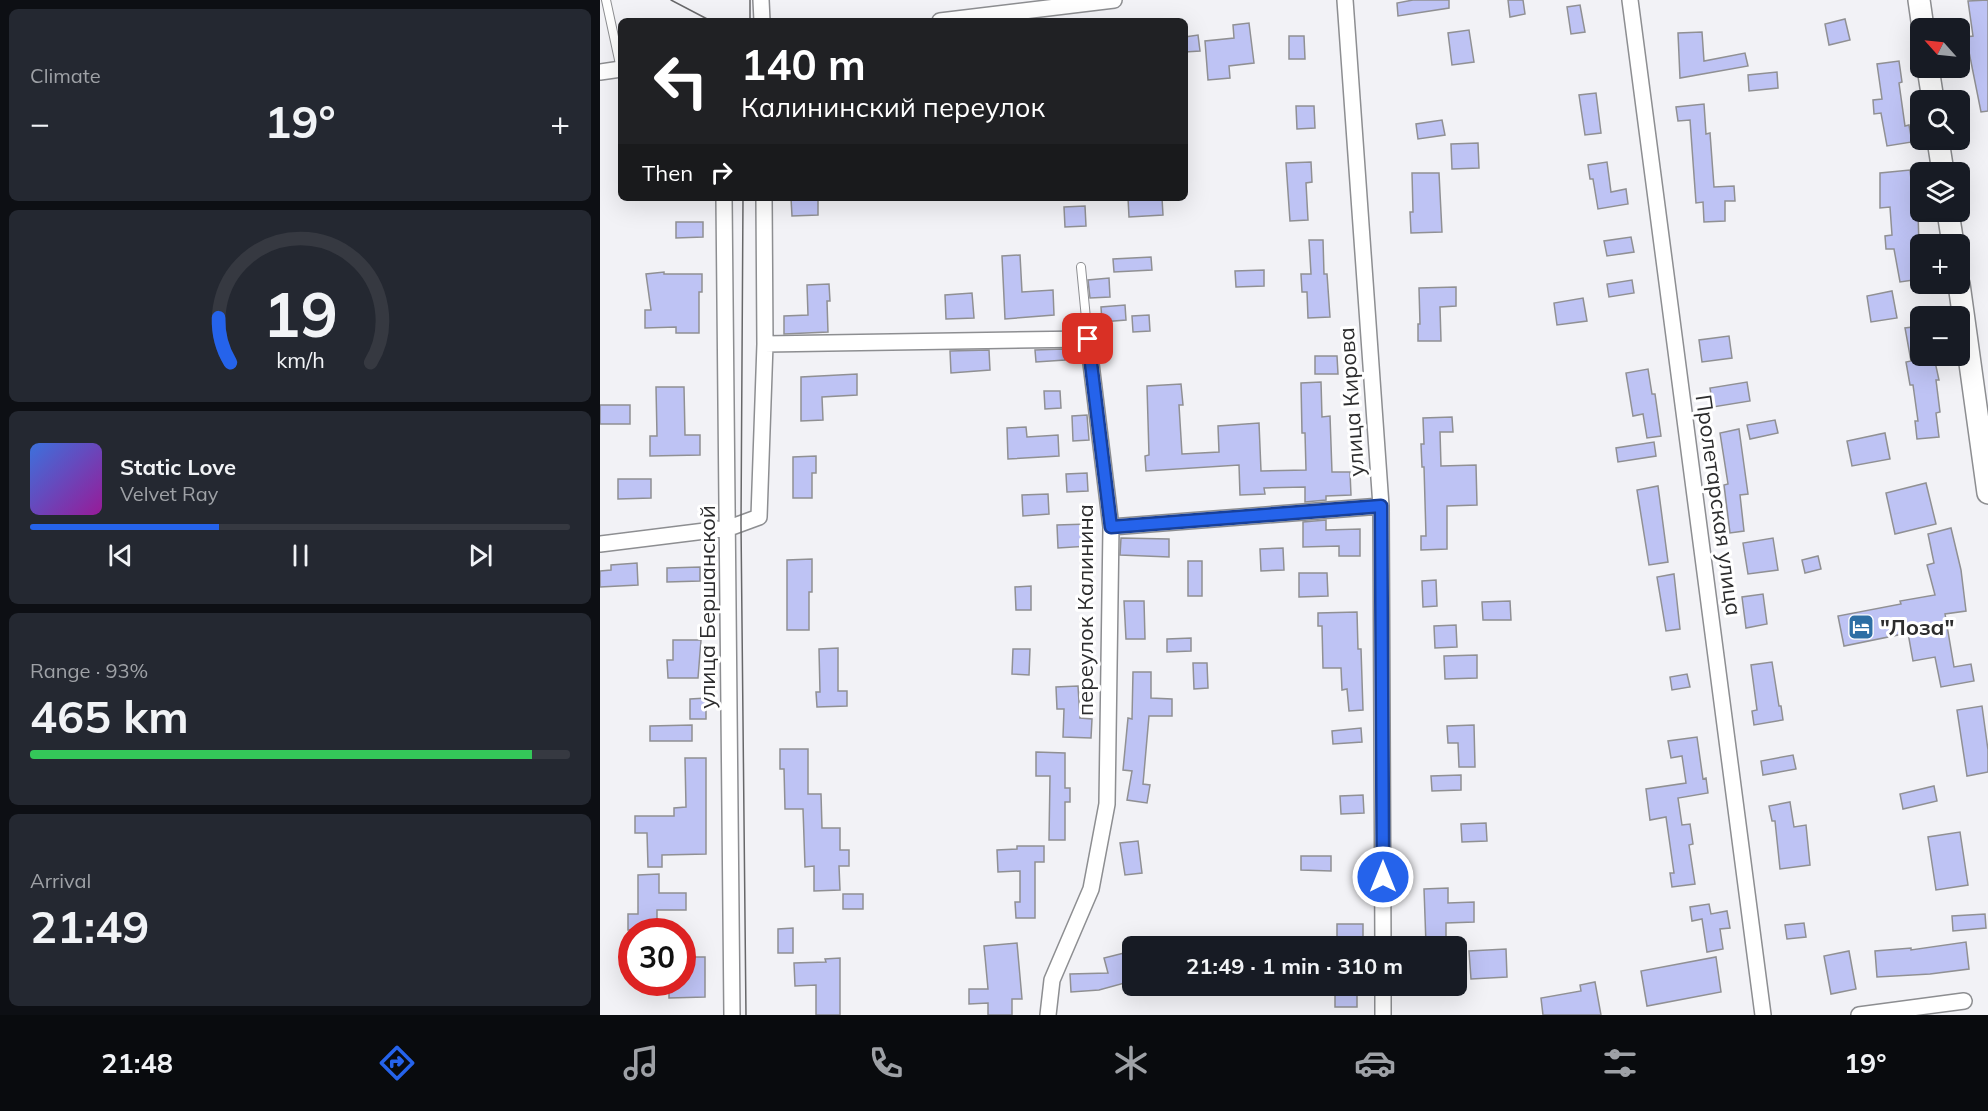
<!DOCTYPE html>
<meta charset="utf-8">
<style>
body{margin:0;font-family:Mulish,sans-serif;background:#242831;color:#f1f3f6;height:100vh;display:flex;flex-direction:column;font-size:22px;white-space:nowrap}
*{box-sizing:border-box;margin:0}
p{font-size:20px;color:#9ea1a6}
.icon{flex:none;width:33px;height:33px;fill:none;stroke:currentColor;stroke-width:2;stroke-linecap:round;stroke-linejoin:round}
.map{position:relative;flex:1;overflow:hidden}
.side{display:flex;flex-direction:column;gap:9px;padding:9px;background:#0d0f14;width:600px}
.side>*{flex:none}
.guide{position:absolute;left:18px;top:18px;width:570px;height:183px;border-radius:9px;box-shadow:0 6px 24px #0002;background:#202124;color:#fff;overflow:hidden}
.needle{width:39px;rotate:297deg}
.tools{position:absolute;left:1310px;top:18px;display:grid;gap:12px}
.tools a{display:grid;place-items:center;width:60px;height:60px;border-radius:9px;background:#171b24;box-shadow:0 6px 24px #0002;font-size:30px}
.speed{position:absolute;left:18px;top:918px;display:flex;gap:12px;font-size:30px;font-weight:700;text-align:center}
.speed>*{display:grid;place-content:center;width:78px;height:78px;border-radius:50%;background:#171b24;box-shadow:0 6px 24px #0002;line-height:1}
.speed .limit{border:9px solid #d22;background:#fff;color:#111}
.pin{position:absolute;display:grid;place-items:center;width:51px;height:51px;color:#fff;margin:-26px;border-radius:12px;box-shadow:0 3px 9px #0006}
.me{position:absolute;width:66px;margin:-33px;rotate:0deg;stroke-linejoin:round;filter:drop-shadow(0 0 4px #0008)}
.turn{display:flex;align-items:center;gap:21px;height:126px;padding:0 24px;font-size:27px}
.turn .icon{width:78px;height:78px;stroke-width:2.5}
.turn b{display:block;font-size:42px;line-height:51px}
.then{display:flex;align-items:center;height:57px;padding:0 24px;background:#0003;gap:12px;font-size:22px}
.big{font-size:45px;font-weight:700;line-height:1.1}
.side .tile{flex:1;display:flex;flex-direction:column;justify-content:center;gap:9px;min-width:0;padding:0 21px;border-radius:9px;background:#242831}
.side .dial{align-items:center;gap:0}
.dial svg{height:156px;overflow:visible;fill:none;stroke:#363941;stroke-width:7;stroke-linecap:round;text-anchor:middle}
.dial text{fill:#f1f3f6;stroke:none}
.song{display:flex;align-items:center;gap:18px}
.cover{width:72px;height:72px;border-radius:9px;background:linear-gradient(135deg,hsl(220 70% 55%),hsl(300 70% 35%))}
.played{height:6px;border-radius:3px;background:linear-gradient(90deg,#2563eb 35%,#363941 35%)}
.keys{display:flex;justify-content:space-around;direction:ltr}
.heat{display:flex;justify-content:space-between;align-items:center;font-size:33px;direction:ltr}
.charge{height:9px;border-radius:4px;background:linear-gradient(90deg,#34c759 93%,#363941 0)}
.trip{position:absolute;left:522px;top:936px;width:345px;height:60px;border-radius:9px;background:#171b24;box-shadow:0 6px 24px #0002;font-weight:700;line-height:60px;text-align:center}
.tabs{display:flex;height:96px;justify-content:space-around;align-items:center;background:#090b0e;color:#9ea1a6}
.tabs .icon{width:42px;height:42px}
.tabs .current{color:#2563eb}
.tabs b{font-size:27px;color:#f1f3f6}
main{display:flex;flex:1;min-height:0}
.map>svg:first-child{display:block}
.building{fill:#bec3f4;stroke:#909093;stroke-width:1.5}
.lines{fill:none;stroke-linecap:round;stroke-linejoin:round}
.service-casing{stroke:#8d8e91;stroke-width:10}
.minor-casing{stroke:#8d8e91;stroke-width:18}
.secondary-casing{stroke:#8d8e91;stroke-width:24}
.service{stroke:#fff;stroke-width:8}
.minor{stroke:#fff;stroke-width:15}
.secondary{stroke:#fff;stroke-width:21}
.tram{stroke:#676769;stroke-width:1.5}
.route-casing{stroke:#184099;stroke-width:15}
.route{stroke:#2563eb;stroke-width:10}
.labels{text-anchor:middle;stroke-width:6;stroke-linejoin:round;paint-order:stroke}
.street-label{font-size:22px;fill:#2d2d2e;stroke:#fff}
.poi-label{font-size:22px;font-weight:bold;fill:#2d2d2e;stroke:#fff;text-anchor:start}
</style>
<main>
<section class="side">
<div class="tile"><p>Climate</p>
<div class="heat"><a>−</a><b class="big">19°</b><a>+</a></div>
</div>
<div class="tile dial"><svg viewBox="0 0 100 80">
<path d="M14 69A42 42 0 1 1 86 69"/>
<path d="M14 69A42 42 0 0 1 8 46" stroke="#2563eb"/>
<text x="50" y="56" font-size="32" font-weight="700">19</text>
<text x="50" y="72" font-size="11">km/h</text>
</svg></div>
<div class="tile">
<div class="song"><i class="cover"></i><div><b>Static Love</b><p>Velvet Ray</p></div></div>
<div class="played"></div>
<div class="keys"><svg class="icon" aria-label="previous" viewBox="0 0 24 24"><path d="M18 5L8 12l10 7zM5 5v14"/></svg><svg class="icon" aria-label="pause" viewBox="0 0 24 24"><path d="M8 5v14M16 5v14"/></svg><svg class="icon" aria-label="next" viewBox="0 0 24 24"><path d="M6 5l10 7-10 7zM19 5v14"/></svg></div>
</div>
<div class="tile"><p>Range · 93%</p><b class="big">465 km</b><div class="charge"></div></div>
<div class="tile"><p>Arrival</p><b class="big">21:49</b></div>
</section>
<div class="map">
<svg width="1388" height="1015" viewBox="0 0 1388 1015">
<rect width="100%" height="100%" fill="#f2f2f6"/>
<!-- building -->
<path class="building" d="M813,0H849V8L798,16L797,3Z
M908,0H923L925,14L910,17Z
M1388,0V111L1381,112L1366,37L1373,36L1368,1Z
M980,5L985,32L971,34L967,7Z
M1245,19L1250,40L1229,45L1225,24Z
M649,23L654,63L629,66L630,78L608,80L605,41L634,38L633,25Z
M869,30L874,62L852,65L848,33Z
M1102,32L1104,61L1145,53L1148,66L1080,78L1078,33Z
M598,35L600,51L585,52V37Z
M689,36H704L705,59H689Z
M1299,61L1302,82L1299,83L1305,126L1309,125L1312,142L1287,146L1281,113L1274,114L1273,100L1282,99L1277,64Z
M1177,72L1178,88L1149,91L1148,75Z
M996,93L1001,133L985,135L979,95Z
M1104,104L1106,134L1110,133L1114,187L1134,186L1135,201H1125V221L1104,222L1103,202L1096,203L1090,120L1078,121L1076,107Z
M696,106H714L715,128L697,129Z
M842,120L845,135L818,139L816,124Z
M878,143L879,168L852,169L851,144Z
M711,162L712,182L706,183L708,220L690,221L686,163Z
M1007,162L1011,192L1026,189L1028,204L998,209L993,179H990L988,165Z
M1310,170L1312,189H1316L1318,213L1320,279L1300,282L1294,249H1286L1285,236L1292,235L1290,207L1280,208V173Z
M812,173H839L842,232L811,233L810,212H813Z
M191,198H218V215L192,216Z
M528,198H562L563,215L529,217Z
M485,206L486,226L465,227L464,207Z
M76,222H103V237L76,238Z
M1031,237L1034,252L1007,256L1004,241Z
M709,240H723L724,274H727L730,317L708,318L707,292H702L701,274H711Z
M420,255L422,292L453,290L454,315L405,319L402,256Z
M551,257L552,270L514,272L513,259Z
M664,270V286L636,287L635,271Z
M64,272V274H102V292H99V333H76V327L45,328V310H51L46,274Z
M509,278L510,297L490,298L488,280Z
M1032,280L1034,293L1009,297L1007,284Z
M229,284L230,301H227L228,332L184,334V316L208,315L207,285Z
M856,287V306L840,307L841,341H818V324H820L819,288Z
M1292,291L1297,318L1271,322L1267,296Z
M372,293L374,318L346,319L345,295Z
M983,298L987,321L957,325L954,303Z
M525,305L526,320L502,322L501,307Z
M549,315L550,331L533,332L532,316Z
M1320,326V359L1334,357L1339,380H1336L1340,412L1336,413L1339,437L1317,439L1315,421H1318L1313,385H1310L1306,362L1311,361L1305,328Z
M1129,336L1132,358L1102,362L1099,340Z
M464,349L465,360L436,362L435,350Z
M389,350L390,370L351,373L350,351Z
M715,356H737L738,374H715Z
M1048,369L1052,394H1055L1061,436L1047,438L1043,414L1033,416L1026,373Z
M257,374V395L222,397L223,420L201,421V377Z
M721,382L722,417L730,416L732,472H750L751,495L726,496V500L705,502V487L664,488L665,494L640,495L639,465L546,471L545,456L549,455L547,386L581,384L583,405H579L582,454L619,452L618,426L659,423L661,471L706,470L705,433H702L701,383Z
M1147,382L1150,401L1113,407L1110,388Z
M56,387H84L85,435H100V455L50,456V436H57Z
M444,391H460L461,408L445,409Z
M0,405H30V424H0Z
M487,415L489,440L473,441L472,416Z
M852,417L853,432H840L841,466L876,465L877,505L847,506V549L821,550V536H826L824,467H822L821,444H824L823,418Z
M1175,420L1178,433L1150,439L1147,425Z
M426,427L427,437L458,435L459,456L408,459L407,428Z
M1139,429L1148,494L1140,495L1144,531L1130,533L1124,485L1128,484L1120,433Z
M1285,433L1290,459L1252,466L1247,441Z
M1054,442L1056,456L1018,462L1016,448Z
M216,456V473H212V498H193V457Z
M487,473L488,491L467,492L466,474Z
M18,479H51V498L18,499Z
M1326,483L1336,524L1295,534L1286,493Z
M1058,486L1068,562L1049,565L1037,490Z
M448,494L449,514L423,516L422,495Z
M726,520V530L760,529V556H739V546L703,547V522Z
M488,524L489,546L458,548L457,525Z
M1351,528L1361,570L1366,611L1345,614L1354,667L1371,664L1374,681L1341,687L1335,657L1313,661L1308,633L1244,646L1238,616L1301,604L1300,601L1335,595L1327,565L1334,563L1328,534Z
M521,538L569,539V557L520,555Z
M1173,538L1178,570L1148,574L1143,543Z
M683,548L684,570L661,571L660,549Z
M1218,556L1221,569L1205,573L1202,560Z
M212,559V592H209V630H187V560Z
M588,561H602V596H588Z
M37,563L38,585L0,587V571L11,570V565Z
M100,567V581L67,582V568Z
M699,573H727L728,596L699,597Z
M1074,574L1080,629L1066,631L1057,577Z
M836,580L837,606L823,607L822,581Z
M431,586V610H416L415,587Z
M1163,594L1167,624L1146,628L1142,597Z
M524,601H544L545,639H526Z
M910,601L911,620H883L882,602Z
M757,612L758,649H761L763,710L749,711L747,689L742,690L741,668H723L722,626H718V613Z
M856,625L857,647L835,648L834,626Z
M591,638V651L567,652V639Z
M73,640H101L98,678H68L67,660H73Z
M238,648V691H247V706L217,707L216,692H220L219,649Z
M413,649H430L429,675L412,674Z
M877,655V678L845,679L844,656Z
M1172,662L1179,706H1181L1183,720L1154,725L1152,711L1157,710L1151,665Z
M593,663H607L608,688L594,689Z
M533,672H551V698L572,699V716H549L543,784L550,785L547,803L527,800L532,771L523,770L528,718L532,719Z
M1087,674L1090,687L1072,690L1070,677Z
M478,686L480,718L492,719L491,738L463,737L464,709H457L456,687Z
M106,698V719H90V699Z
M1382,706L1388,750V772L1367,776L1357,710Z
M92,725V741H50V726Z
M874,725L875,767H859L858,743H848L847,726Z
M761,728L762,742L733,744L732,731Z
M1097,737L1103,779L1106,778L1108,793L1078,798L1082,825L1090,824L1093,844L1089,845L1095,884L1072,887L1070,873H1074L1066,817L1050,820L1046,789L1086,783L1082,756L1071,758L1068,741Z
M180,749H208V794H221L222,828H240V850H249V866H239L240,890L214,891V866L205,867L203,809H185L184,769H180Z
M436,752L465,753V788H470V802H465V840H449L450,776H436Z
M1193,755L1196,769L1163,775L1161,761Z
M85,758H106V854L62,855V867H48L47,833H35V816H74V808L86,807Z
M861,775V790L832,791L831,776Z
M1334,786L1337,801L1303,809L1300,794Z
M763,795L764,813L741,814L740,796Z
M1190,802L1194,827L1206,825L1210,865L1180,869L1175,821H1172L1169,806Z
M886,823L887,841L862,842L861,824Z
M1360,832L1368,885L1336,890L1328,837Z
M538,841L542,873L525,875L520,843Z
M417,846H444V862H435V918H416L415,902H420V871L398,872L397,850L417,849Z
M701,856H731V871L701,870Z
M59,874V893H86V910H57V930H28V914H38V875Z
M848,888V903L874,902V922L846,923V943L826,944L824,889Z
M243,894H263V909H243Z
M1109,904L1111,914L1127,911L1130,928L1120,929L1123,949L1107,952L1102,919L1092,921L1090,907Z
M1385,914L1386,928L1353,931L1352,916Z
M1204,923L1206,937L1187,939L1185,925Z
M737,924H763V942H737Z
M193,928V953H178V929Z
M1366,942L1369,969L1330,974L1277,977L1275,951L1311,948V950Z
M417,943L422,999H412V1015H388V1003L369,1004V989H388L384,946Z
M906,949L907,977L871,979L869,951Z
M532,951V981L499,990L471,992L470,974L508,973L504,958Z
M1249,951L1256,989L1231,994L1224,956Z
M82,957H105V997L69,998V984H82Z
M1116,957L1121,992L1047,1006L1041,971Z
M240,958V1015H216V985L195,986L194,963L226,962L225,959Z
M995,982L1001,1015H943L941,998L981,991L980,985Z
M735,992H757V1007H735Z"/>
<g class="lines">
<!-- service casing -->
<g class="service-casing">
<path id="service" d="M6,0L21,69
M481,267L488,339"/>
</g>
<!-- minor casing -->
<g class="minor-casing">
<path id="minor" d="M161,0L162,21
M745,0L781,506L783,946
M1030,0L1163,1015
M340,21L514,0
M0,72L21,69
M124,198L132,1015
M165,344L488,339L511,527L507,804L491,889L452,980L448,1015
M511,527L781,506
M0,544L129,528L159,517L165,344L164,198
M783,986V1015
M1259,1015L1364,1001"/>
</g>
<!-- secondary casing -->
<g class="secondary-casing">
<path id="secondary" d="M1319,0L1323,28
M1328,68L1333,100
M1338,140L1343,172
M1348,212L1353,244
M1359,284L1388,493"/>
</g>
<!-- service -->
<use href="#service" class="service"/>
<!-- minor -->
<use href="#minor" class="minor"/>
<!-- secondary -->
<use href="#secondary" class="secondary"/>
<!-- tram -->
<path class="tram" d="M71,0L111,21
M150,0V21
M143,198L141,524L146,1015"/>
</g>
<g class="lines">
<!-- route casing -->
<g class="route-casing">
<path id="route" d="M488,339L511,527L781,506L783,877"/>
</g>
<!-- route -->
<use href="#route" class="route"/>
</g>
<!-- icons -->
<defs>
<g id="hotel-square" transform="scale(1.35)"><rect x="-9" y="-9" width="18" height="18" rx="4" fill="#2d6ea4" stroke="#fff"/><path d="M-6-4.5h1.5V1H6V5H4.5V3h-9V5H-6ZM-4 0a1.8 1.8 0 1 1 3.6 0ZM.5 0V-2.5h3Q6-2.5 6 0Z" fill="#fff"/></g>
</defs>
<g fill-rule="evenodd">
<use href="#hotel-square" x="1261" y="627"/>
</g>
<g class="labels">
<!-- street labels -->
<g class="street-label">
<text transform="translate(751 402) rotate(-94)" y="8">улица Кирова</text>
<text transform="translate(1119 505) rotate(82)" y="8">Пролетарская улица</text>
<text transform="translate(107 607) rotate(-90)" y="8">улица Бершанской</text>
<text transform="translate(485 610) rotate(-90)" y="8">переулок Калинина</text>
</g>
<!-- poi labels -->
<g class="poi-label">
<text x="1280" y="635">"Лоза"</text>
</g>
</g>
</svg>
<div class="tools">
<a><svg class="needle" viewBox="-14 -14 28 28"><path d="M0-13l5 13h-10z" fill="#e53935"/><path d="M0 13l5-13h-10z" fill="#9ea1a6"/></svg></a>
<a><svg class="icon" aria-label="search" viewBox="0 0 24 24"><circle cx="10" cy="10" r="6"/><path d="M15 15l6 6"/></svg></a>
<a><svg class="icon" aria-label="layers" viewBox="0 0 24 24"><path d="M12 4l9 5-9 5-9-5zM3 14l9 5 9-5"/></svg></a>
<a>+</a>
<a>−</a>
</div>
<div class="speed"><div class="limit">30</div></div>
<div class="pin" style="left:488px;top:339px;background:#d93025"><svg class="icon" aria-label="arrive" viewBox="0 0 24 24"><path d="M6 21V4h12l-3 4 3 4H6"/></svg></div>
<svg class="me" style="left:783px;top:877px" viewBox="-20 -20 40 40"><circle r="17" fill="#2563eb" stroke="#fff" stroke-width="3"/><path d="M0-11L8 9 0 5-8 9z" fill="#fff"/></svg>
<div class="trip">21:49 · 1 min · 310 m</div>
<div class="guide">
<div class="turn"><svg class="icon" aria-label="left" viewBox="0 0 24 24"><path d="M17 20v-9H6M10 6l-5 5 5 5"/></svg><div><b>140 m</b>Калининский переулок</div></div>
<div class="then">Then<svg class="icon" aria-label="right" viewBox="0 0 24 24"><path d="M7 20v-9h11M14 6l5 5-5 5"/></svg></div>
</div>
</div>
</main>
<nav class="tabs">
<b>21:48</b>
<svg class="icon current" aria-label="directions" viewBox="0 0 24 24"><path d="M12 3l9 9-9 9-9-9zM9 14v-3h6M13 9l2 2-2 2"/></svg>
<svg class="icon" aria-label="music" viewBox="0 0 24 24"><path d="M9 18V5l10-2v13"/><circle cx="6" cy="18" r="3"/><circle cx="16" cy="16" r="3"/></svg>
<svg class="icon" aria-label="phone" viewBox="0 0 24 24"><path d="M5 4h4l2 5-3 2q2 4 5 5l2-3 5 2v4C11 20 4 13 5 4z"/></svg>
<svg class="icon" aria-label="climate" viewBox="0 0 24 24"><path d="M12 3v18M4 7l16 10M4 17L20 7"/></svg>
<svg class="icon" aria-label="car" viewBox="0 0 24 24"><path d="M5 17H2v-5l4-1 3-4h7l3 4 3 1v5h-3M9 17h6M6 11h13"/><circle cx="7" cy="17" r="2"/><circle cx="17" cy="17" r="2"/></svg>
<svg class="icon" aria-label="filters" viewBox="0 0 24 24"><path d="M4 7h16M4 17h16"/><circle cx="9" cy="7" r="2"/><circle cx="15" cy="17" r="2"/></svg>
<b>19°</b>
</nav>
